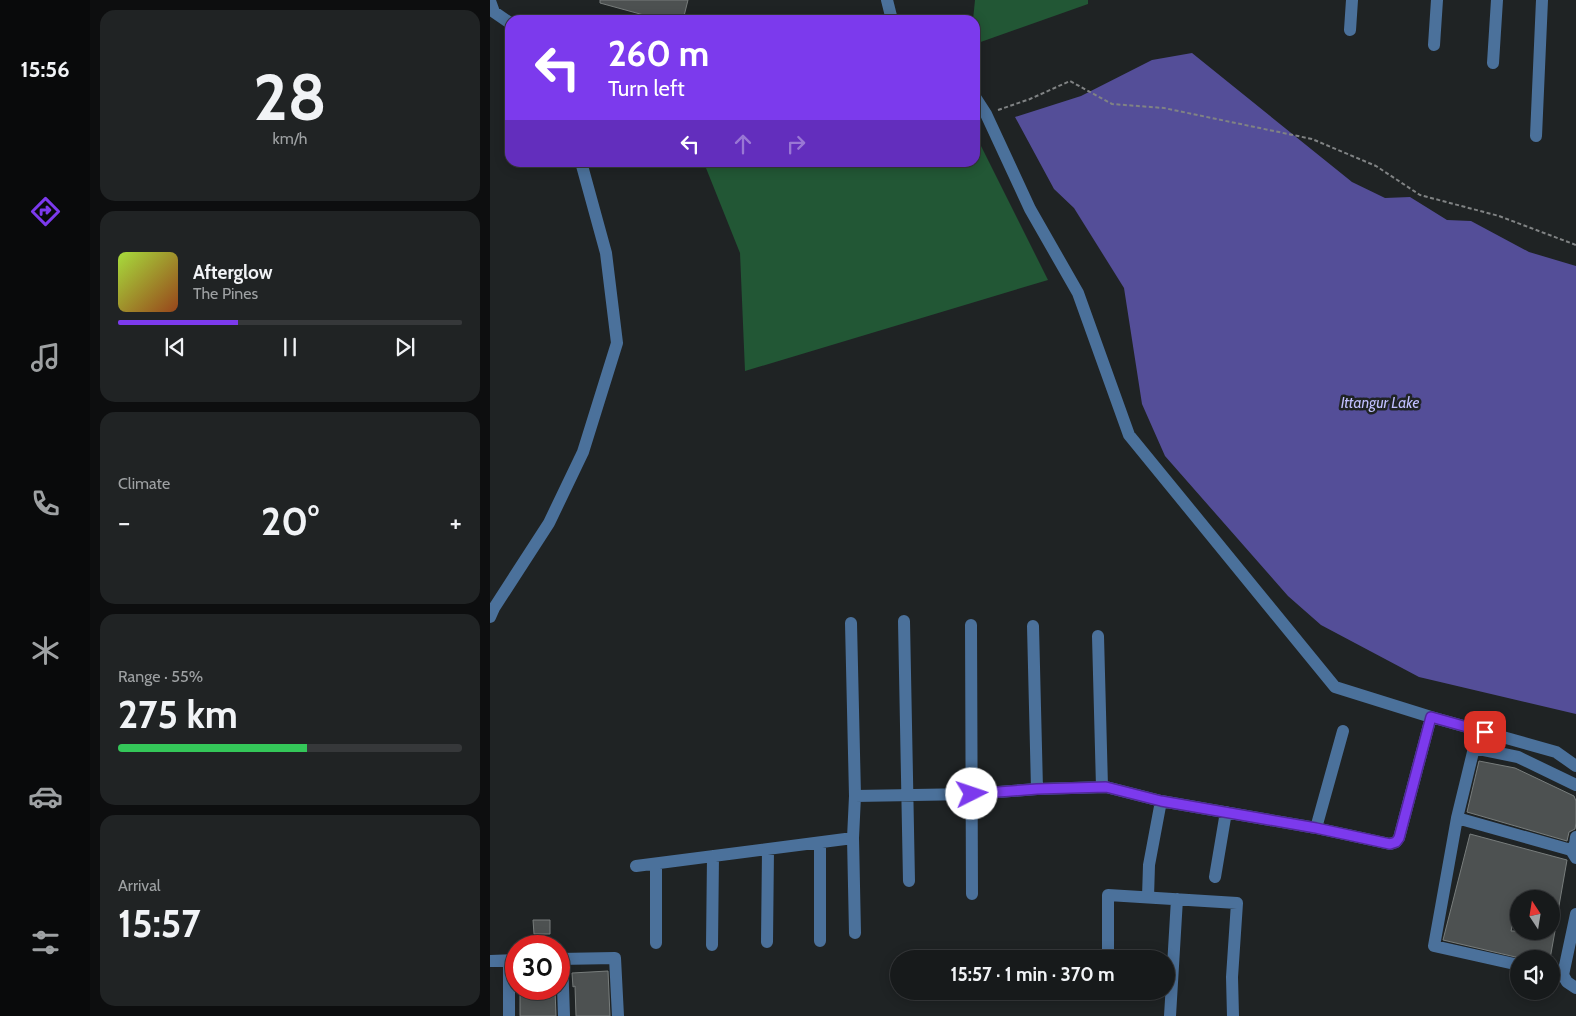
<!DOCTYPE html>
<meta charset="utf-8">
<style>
body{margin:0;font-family:Cabin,sans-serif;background:#202324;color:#f1f3f6;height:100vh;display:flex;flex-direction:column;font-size:19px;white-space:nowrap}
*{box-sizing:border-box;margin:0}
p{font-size:16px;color:#9ea1a3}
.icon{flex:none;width:28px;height:28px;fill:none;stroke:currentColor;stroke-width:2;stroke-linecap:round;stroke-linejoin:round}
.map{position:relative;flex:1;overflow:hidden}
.panel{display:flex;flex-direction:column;gap:10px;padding:10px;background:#0d0e0f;width:400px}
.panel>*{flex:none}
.banner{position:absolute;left:15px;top:15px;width:475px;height:152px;border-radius:15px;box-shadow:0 2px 12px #0003,0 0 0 1px #36383a;background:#7c3aed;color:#fff;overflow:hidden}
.needle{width:32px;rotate:348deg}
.fabs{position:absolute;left:1020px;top:890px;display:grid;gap:10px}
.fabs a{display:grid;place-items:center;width:50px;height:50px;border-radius:50%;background:#171a1b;box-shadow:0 2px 12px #0003,0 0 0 1px #36383a;font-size:25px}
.speed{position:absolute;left:15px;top:935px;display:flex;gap:10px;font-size:25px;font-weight:700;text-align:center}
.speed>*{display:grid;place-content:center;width:65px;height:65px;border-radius:50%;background:#171a1b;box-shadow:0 2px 12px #0003,0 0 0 1px #36383a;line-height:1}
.speed .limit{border:8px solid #d22;background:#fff;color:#111}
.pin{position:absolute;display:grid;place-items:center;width:42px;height:42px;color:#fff;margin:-21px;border-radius:10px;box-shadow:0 2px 8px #0006}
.me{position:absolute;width:55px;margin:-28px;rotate:86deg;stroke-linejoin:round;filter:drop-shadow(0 0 4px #0008)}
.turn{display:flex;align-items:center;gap:18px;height:105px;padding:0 20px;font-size:22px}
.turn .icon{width:65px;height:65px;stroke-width:2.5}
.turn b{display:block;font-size:35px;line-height:42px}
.lanes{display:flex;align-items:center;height:48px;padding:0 20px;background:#0003;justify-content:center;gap:25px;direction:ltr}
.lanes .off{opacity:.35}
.big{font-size:38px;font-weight:700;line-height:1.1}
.panel .widget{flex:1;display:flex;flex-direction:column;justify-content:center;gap:8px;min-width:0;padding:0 18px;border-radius:15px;background:#202324}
.panel .dial{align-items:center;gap:0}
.dial b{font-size:65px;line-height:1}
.song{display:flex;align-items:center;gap:15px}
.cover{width:60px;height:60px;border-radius:8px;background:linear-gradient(135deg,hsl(80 70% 55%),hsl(20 70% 35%))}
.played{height:5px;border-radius:2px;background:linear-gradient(90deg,#7c3aed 35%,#36383a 35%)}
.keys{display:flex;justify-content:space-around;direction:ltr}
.heat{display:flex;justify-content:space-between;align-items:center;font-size:28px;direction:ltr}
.charge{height:8px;border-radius:4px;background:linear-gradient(90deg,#34c759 55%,#36383a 0)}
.trip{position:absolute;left:400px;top:950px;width:285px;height:50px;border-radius:25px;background:#171a1b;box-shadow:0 2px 12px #0003,0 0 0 1px #36383a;font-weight:700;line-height:50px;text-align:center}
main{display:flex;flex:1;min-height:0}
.tab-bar{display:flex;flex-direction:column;width:90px;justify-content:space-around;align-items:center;background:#090a0b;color:#9ea1a3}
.tab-bar .icon{width:35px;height:35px}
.tab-bar .current{color:#7c3aed}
.tab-bar b{font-size:22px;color:#f1f3f6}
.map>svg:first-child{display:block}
.green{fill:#225735}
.water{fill:#544e98}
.building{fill:#4d5151;stroke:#787d7c}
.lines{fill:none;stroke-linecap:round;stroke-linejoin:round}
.path{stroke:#808384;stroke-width:2;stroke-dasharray:4 2.5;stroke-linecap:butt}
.street{stroke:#4b719b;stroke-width:12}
.route-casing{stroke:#51269a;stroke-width:12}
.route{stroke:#7c3aed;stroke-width:9}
.labels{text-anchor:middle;stroke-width:5;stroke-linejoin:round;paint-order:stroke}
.water-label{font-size:15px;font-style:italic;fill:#c0bffe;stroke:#1f2324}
</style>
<main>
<nav class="tab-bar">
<b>15:56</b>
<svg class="icon current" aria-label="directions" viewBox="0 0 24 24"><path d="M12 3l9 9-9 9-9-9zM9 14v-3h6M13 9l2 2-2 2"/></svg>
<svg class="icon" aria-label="music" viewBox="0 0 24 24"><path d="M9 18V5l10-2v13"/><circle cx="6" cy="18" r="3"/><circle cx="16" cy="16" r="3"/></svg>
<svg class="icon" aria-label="phone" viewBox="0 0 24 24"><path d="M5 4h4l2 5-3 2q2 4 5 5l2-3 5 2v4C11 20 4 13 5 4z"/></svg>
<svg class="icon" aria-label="climate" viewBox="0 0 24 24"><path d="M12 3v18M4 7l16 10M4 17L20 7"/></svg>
<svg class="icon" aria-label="car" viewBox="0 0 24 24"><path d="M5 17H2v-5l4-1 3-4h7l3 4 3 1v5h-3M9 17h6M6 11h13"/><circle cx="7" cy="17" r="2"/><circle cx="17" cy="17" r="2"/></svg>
<svg class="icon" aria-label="filters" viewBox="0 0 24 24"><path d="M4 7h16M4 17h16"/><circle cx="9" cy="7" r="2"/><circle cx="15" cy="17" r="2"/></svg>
</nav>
<section class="panel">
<div class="widget dial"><b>28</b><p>km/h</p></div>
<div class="widget">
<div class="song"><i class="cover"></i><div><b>Afterglow</b><p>The Pines</p></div></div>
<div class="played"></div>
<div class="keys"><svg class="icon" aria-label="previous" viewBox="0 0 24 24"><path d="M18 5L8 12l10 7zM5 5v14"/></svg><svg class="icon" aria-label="pause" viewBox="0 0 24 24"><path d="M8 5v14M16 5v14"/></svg><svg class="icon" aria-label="next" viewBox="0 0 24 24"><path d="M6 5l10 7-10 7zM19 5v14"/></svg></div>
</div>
<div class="widget"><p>Climate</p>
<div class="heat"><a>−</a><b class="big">20°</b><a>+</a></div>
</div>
<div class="widget"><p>Range · 55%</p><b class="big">275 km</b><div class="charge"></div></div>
<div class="widget"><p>Arrival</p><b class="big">15:57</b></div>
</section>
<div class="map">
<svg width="1086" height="1016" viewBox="0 0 1086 1016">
<rect width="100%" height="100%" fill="#1f2324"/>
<!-- green -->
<path class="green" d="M485,0H598V4L485,44V20H483Z
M485,134L558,280L255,371L250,253L214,163L485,162Z"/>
<!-- water -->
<path class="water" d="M702,53L862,182L895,198L920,197L957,220L981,221L1039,252L1086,266V714L929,677L831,625L798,596L675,456L652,404L634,288L584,208L564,189L525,117L591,96L662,60Z"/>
<!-- building -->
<path class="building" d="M110,0H198L193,20H172L110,3Z
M989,761L1025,768L1084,796L1086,801V823L1085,829L1079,832L1077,841L977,812Z
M980,834L1077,860L1066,923H1061V899H1029L1021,931H1065L1060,959H1034L953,940Z
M43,920H60V934H44Z
M118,971L120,1016H86L85,986L83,987L82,973Z
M30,989H65L66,1016H30Z"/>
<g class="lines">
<!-- path -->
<path class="path" d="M508,110L540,99L580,81L622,104L674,108L822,139L886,166L930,195L1009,216L1086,245"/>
<!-- street -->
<path class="street" d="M397,0L402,20
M0,1L4,12L20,23
M860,30L862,0
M944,45L947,0
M1003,63L1007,0
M485,97L496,114L540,209L588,293L639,435L845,687L941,717L1066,752L1086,766
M1046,136L1052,0
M0,617L4,608L59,523L93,452L127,343L116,253L91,162
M414,621L419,881
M361,623L365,796L363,838L365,933
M481,625L482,894
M543,626L547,789
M608,636L612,787
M365,796L482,794L547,789L616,787L671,801L826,828L900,844L906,842L909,838L941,717
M967,818L1081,850L1086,858
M826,828L853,731
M1081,850L1085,844L1086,837
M146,866L363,838
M725,877L736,812
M658,897L659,865L671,801
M1086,914L1073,975L1077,982L1086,988
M330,941V843
M277,942L278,849
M166,943V864
M222,945L223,856
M618,954V895L747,903L742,977L743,1016
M69,959L125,958L128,1016
M72,959L74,1016
M19,960V1016
M0,961L26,960
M1029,965L944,946L967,818L984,748L1028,757L1086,785
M680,1016L687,899"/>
</g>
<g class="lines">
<!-- route casing -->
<g class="route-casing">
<path id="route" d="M482,794L547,789L616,787L671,801L826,828L900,844L906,842L909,838L941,717L995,732"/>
</g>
<!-- route -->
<use href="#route" class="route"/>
</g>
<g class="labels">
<!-- water labels -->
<g class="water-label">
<text x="890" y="408">Ittangur Lake</text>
</g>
</g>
</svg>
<div class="fabs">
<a><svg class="needle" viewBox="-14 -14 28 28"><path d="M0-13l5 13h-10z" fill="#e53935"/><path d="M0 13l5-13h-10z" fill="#9ea1a3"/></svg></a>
<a><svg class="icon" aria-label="sound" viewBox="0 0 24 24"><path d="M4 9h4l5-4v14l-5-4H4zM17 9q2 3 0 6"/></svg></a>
</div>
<div class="speed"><div class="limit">30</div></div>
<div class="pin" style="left:995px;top:732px;background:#d93025"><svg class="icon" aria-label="arrive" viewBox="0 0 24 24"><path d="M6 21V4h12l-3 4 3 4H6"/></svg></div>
<svg class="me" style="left:482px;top:794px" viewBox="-20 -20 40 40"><circle r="19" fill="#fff"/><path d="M0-13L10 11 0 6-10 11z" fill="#7c3aed"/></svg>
<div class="trip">15:57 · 1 min · 370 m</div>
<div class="banner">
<div class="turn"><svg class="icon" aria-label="left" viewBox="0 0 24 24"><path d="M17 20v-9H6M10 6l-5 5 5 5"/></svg><div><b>260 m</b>Turn left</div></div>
<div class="lanes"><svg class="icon" aria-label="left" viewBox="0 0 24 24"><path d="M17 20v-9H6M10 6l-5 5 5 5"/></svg><svg class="icon off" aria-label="ahead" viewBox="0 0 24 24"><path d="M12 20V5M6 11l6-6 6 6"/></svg><svg class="icon off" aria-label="right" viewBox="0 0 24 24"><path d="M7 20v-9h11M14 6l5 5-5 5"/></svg></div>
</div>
</div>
</main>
